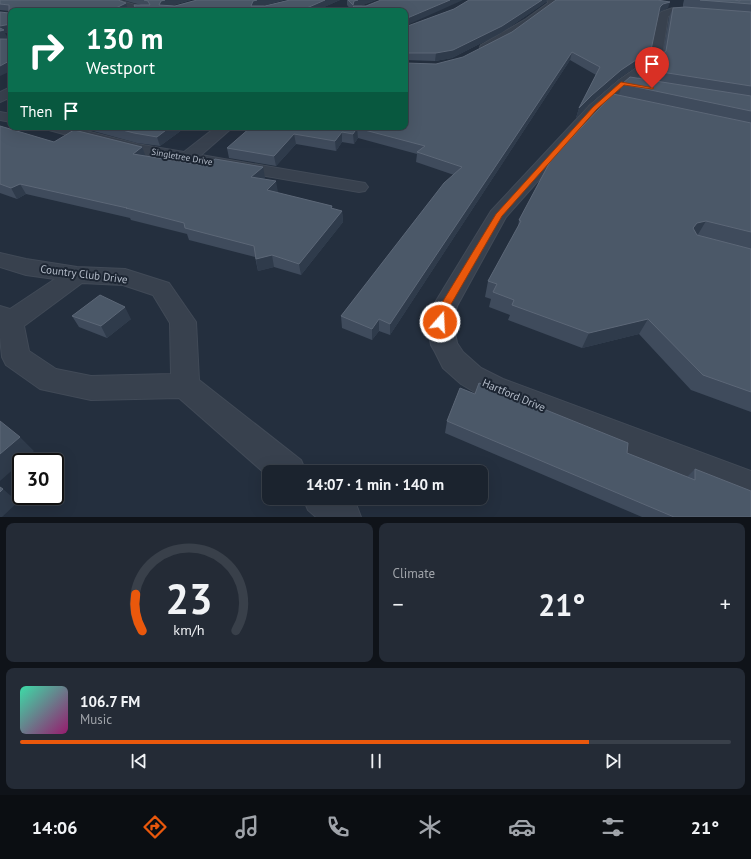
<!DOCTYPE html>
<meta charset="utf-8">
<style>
body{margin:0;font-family:"PT Sans",sans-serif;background:#242b36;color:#f1f3f6;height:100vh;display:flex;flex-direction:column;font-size:15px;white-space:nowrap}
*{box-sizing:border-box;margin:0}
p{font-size:13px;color:#a0a4aa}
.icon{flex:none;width:22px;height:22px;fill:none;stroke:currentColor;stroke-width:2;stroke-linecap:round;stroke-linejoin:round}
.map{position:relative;height:517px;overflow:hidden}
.side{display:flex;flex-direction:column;gap:6px;padding:6px;background:#0f1319;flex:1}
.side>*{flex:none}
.guide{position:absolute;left:8px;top:8px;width:400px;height:122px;border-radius:8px;box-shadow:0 4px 16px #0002,0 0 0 1px #39404a;background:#0b6e4f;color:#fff;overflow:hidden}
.speed{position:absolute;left:12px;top:453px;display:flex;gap:8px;font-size:20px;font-weight:700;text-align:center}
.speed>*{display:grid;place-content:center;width:52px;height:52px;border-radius:50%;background:#1b232e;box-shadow:0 4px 16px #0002,0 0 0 1px #39404a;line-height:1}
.speed .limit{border:2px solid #111;border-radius:6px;background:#fff;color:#111}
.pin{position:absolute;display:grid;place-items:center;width:34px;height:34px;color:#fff;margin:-41px -17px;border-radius:50% 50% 50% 0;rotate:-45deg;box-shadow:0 0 4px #0007}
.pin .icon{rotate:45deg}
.me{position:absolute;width:44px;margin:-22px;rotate:19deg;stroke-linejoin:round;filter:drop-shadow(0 0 3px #0008)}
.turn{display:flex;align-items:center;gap:14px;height:84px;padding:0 12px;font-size:18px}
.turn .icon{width:52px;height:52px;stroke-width:2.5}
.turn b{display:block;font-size:28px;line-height:34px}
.then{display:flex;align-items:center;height:38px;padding:0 12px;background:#0003;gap:8px;font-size:15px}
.big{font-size:30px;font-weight:800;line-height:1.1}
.side .tile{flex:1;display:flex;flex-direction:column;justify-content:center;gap:6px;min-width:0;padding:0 14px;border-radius:8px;background:#242b36}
.side .dial{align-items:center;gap:0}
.dial svg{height:104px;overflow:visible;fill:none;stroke:#39404a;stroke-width:7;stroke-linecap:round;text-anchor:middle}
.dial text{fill:#f1f3f6;stroke:none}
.song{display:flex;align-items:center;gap:12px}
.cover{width:48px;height:48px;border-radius:6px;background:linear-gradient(135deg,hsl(160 70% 55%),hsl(320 70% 35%))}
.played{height:4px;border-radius:2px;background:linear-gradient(90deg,#ea580c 80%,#39404a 80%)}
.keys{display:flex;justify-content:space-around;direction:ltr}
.heat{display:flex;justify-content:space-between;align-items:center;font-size:22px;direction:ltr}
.side .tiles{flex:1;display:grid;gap:6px;grid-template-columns:1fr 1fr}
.tile:last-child{grid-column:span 2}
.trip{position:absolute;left:262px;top:465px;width:226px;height:40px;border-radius:8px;background:#1b232e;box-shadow:0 4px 16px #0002,0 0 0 1px #39404a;font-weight:800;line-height:40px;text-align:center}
.tabs{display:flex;height:64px;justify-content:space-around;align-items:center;background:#0b0e12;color:#a0a4aa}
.tabs .icon{width:28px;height:28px}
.tabs .current{color:#ea580c}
.tabs b{font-size:18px;color:#f1f3f6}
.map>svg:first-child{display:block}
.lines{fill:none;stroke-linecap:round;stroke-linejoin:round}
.service-casing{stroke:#414a57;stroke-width:2}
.minor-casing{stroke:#414a57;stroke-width:2}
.tertiary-casing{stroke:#414a57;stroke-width:2}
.service{fill:#38414e;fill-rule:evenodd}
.minor{fill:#38414e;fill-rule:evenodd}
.tertiary{fill:#38414e;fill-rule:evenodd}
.wall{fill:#3f4b5c}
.shaded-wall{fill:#2f3b4b}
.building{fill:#4b5868;stroke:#5c6777}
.route{fill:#ea580c;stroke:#983908}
.labels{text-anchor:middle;stroke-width:4;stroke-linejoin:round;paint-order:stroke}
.far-street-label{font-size:9px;fill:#b4bcc9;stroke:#1d2633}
.street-label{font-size:11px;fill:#b4bcc9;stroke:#1d2633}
</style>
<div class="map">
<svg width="751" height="517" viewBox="0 0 751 517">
<rect width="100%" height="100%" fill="#242f3e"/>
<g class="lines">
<!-- service casing -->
<g class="service-casing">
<path id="service" d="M106,0H118L149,9L150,11H138Z"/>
</g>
<!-- minor casing -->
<g class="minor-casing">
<path id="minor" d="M547,0H555L557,3C549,14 493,52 481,49L480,47L481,45L526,19L548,3Z
M673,8L751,15V21L682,14L668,16L662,56L658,63L627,86L600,111L506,217L457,306L453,322L457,343L463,352L481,368L503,379L751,471V505L483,397L461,384L443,368L435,352L431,345L427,322L433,306L491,211L590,105L619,80L649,59L659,14L661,12Z
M11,87V97L0,102V92Z
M0,112L11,114V122L0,120Z
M46,127H71L137,144L184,152L216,127H233L201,155L359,182L365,183L368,187L365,191L359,192L136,154L49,130Z"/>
</g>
<!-- tertiary casing -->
<g class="tertiary-casing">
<path id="tertiary" d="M0,253L26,259L77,267L125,269L169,283L196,322L199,380L301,460L306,472H269V477L179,398L91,400L40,389L6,365L2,357L0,337V306L10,309L55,279L26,275L0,267ZM82,283L123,285L153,295L170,323L171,374L91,376L56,369L29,351L24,326Z
M303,498H348L356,504L361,517H316L308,510Z"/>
</g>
<!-- service -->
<use href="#service" class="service"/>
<!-- minor -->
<use href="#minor" class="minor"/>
<!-- tertiary -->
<use href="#tertiary" class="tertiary"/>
</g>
<!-- wall -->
<path class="wall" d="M0,0L126,3L128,9L125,11H11V32L5,33L0,39L9,11L0,10Z
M123,0H191L170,6H175L197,0H284L261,6H265L290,0H340L315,11H136L134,5H141Z
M347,0H376L360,6L405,11H352L347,5Z
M469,0H547L546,2L501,33L452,58L435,61L405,60V27L454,9Z
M684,0H751V412L691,390L639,334L582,348L508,320L510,315L489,307L491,299L485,297L488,281L518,227L519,220L619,95L622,84L638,78L642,69L663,53L669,17L673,8L683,7V4Z
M668,8L661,11L659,12L648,58L618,79L589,104L576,118L579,108L596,75L570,60L390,335L379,331L372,340L342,328L341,316L454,175L416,162L417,154L358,138L354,144L342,142L336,151L296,144L276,166L229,158L227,148L436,64Z
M0,126L54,142L142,147L145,156L265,178L263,179L278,192L277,193L332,206V209L342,211L343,222L301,275L274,267L258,271L255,257L189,240L187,234L131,220L130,218L26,194L17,199L0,193Z
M91,127H186L160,146L137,143L93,131Z
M72,316L131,319L107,338L79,327Z
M447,421L627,453L687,477L695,469L751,517H642L445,433Z"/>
<!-- shaded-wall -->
<path class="shaded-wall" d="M165,0H191L163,8L159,5L161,1Z
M257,0H284L254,8L251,6L253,1Z
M325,0H340L315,11H300Z
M358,0H376L355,8L353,6V11V5L354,1Z
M450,0H463L405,26V19Z
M542,0H547L546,2L501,33L452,58L435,61L436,53Z
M670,2L668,8L661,11L658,14L660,7L663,4Z
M126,3L128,9L125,11H110Z
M11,24V32L5,33L8,38L0,39V26Z
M651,50L648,58L618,79L589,104L576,118L579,108L592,95L621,70Z
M572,52L570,60L390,335V324Z
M11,60V71L0,76V66Z
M170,127H186L160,146L157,137Z
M357,128L358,138L354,144L353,134Z
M342,132V142L336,151L335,141Z
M294,134L296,144L276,166L274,156Z
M142,147L146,157L133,154Z
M263,167L265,178L253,187L251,177Z
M276,181L278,192L269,201L267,190Z
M20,184L26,194L17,199L11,188Z
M342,211L343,222L301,275L299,264Z
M706,221L697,236L693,228L697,223Z
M272,255L274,267L258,271L256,259Z
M125,307L131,319L107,338L101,326Z
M379,319V331L372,340V329Z
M648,319L639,334L582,348L589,333Z
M20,437L34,451L0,481V454Z
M3,489L18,502L2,517H0V492Z"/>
<!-- building -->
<path class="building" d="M0,0H118L126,3L110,11H11V24L0,26V12L9,13V5L0,4Z
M144,0H165L161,1L159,5L175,6L197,0H257L253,1L251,6H265L290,0H325L300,11H137L134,5H150L148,1Z
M348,0H358L354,1L353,5Z
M381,0H450L405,19V11H358L353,6H366Z
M469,0H542L502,26L453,50L436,53H405V27L454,9Z
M556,0H657L670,2L663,4L660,7L651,50L621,70L592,95L579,108L600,67L572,52L390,324L379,319L372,329L341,316L444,183L462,167L417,152L425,146L357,128L353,134L342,132L335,141L294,134L274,156L227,148L251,127H405V63L436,64L463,57L512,32Z
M700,0H734L740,1V0H751V4Z
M685,7L751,12V86L642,69L666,51L673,8Z
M0,28L4,30L0,31Z
M9,33L11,35V60L0,66V39H8Z
M630,77L751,96V111L622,84Z
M613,94L751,123V232L706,221L697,223L693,228L697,235L751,249V392L703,375L648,319L589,333L512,305L514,300L493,292L497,284L488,281L521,221L519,220L551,160Z
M0,126L54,142L74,130L142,147L133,154L207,166L215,159L263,167L251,177L276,181L267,190L332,206L331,208L342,211L299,264L272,255L256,259L254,246L185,228L184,223L126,208H127L20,184L11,188L0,184Z
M111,127H170L157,137L134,133Z
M100,295L125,307L101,326L72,316Z
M479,383L628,443L627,453L695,480V469L751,491V517H674L447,421L460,388L475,394Z
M0,421L20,437L0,454Z
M0,487L3,489L0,492Z"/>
<!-- route -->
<path class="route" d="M621,82L654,88L652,89L624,85L597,109L502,216L450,306L444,325H437L435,322L440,306L496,214L593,107Z"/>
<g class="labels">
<!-- far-street labels -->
<g class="far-street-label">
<text transform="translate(182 157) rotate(10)" y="3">Singletree Drive</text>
</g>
<!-- street labels -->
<g class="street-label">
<text transform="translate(84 274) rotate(7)" y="4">Country Club Drive</text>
<text transform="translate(514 395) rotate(23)" y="4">Hartford Drive</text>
</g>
</g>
</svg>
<div class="speed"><div class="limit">30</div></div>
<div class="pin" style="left:652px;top:88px;background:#d93025"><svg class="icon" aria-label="arrive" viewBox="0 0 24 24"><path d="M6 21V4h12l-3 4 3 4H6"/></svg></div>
<svg class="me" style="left:440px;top:322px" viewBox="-20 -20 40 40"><circle r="17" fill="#ea580c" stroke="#fff" stroke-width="3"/><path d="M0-11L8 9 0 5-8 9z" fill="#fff"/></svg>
<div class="trip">14:07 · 1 min · 140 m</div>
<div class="guide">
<div class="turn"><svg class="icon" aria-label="right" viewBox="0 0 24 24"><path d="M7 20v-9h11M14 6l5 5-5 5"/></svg><div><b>130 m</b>Westport</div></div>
<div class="then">Then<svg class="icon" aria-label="arrive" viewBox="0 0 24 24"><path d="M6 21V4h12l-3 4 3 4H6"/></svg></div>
</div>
</div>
<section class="side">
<div class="tiles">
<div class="tile dial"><svg viewBox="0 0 100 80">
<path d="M14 69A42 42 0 1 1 86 69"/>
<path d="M14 69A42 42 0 0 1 9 41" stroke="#ea580c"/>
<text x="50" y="56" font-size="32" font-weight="700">23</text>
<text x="50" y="72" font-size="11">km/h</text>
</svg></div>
<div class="tile"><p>Climate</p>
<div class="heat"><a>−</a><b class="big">21°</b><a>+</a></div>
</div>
<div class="tile">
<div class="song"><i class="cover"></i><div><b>106.7 FM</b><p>Music</p></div></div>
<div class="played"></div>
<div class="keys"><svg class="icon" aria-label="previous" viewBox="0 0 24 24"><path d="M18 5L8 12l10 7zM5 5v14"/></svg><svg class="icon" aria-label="pause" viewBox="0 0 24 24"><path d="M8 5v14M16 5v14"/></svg><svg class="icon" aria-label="next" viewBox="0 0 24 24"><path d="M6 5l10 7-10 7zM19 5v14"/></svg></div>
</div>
</div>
</section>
<nav class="tabs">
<b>14:06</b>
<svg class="icon current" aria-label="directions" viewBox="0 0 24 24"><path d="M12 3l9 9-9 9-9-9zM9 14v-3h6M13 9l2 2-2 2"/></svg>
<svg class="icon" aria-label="music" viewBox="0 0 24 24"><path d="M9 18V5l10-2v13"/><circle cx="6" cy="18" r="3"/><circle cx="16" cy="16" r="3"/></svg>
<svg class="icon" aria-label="phone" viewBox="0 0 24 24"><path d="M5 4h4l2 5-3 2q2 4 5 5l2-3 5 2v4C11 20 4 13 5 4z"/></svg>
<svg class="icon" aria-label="climate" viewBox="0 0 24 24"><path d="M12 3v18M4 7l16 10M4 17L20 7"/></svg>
<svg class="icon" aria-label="car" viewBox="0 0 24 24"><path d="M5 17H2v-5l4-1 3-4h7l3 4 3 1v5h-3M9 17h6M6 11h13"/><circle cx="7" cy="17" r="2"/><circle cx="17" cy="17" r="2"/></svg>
<svg class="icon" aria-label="filters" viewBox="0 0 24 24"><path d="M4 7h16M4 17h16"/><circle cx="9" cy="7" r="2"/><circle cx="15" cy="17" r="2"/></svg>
<b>21°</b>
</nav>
